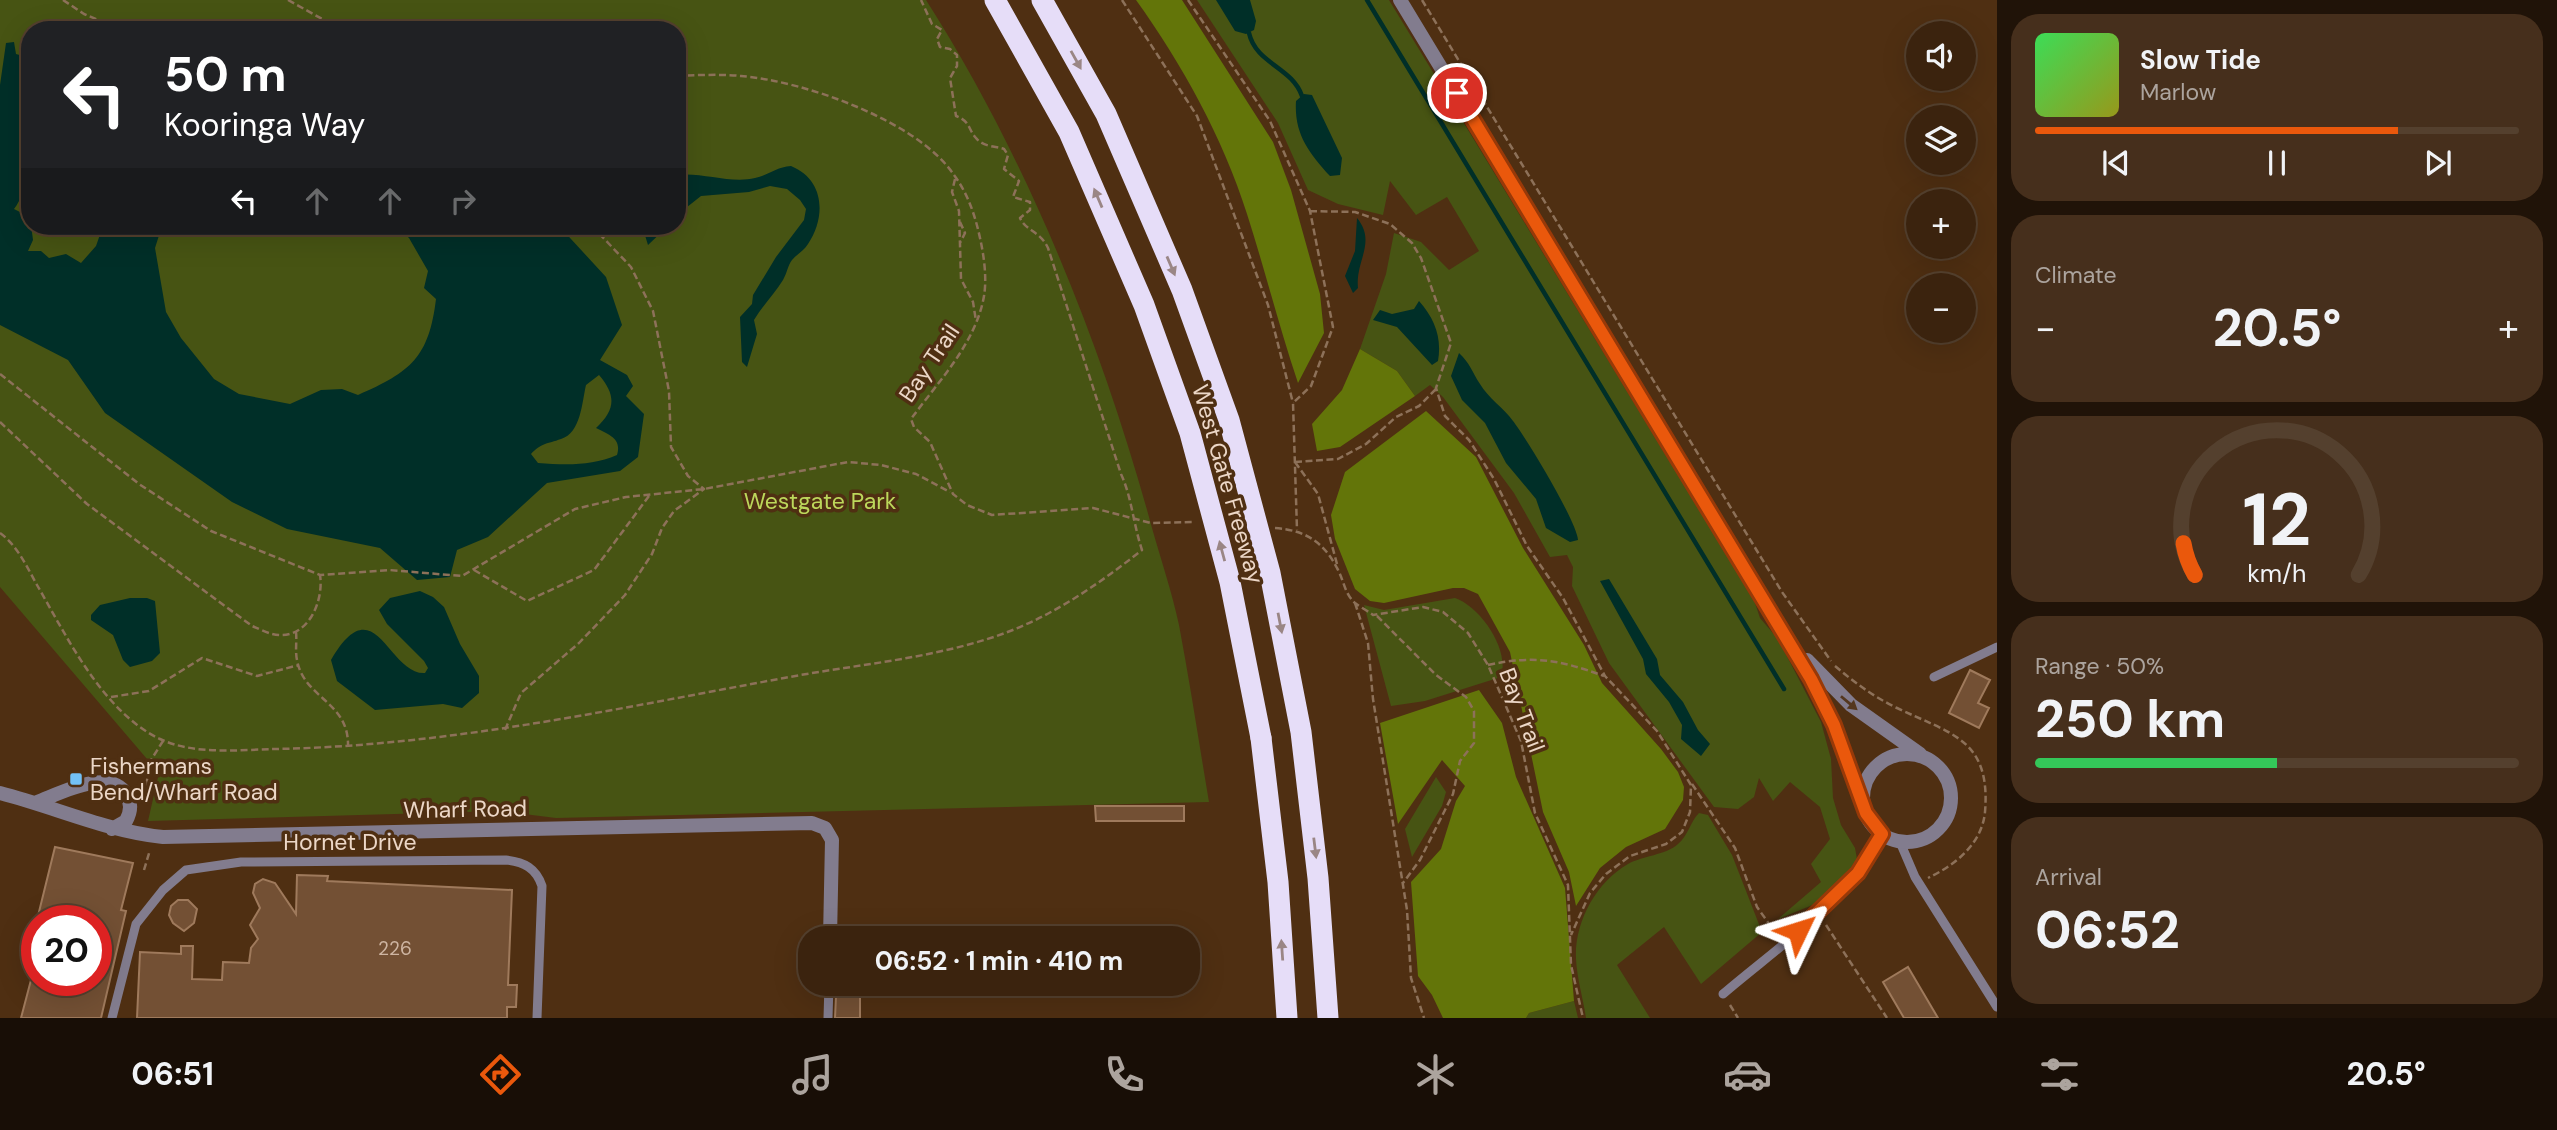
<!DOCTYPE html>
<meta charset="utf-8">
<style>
body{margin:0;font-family:"DM Sans",sans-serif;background:#462f1c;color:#f1f3f6;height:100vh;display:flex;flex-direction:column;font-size:26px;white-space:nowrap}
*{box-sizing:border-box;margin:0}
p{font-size:23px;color:#aca49e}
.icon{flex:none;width:38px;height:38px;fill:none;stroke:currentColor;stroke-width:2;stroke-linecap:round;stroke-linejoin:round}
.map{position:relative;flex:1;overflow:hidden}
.side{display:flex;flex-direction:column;gap:14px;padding:14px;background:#201308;width:560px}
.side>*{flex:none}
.banner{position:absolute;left:21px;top:21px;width:665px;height:214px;border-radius:28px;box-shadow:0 7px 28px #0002,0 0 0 2px #54402e;background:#202124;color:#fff;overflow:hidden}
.buttons{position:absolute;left:1906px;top:21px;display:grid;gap:14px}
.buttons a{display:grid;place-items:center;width:70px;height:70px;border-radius:50%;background:#3b230e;box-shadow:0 7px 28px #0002,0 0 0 2px #54402e;font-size:35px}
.speed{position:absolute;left:21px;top:905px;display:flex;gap:14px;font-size:35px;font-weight:700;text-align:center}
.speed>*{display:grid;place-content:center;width:91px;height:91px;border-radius:50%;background:#3b230e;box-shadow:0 7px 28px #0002,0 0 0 2px #54402e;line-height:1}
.speed .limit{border:10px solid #d22;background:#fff;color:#111}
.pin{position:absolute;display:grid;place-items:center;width:60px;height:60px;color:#fff;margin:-30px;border:4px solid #fff;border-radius:50%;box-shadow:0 2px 7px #0007}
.me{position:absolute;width:77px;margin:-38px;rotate:49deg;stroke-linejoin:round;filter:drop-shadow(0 0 5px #0008)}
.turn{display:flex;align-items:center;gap:24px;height:147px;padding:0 28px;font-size:32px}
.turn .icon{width:91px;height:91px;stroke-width:2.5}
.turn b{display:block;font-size:49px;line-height:60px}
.lanes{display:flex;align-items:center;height:66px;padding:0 28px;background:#0003;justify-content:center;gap:35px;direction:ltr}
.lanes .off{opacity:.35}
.big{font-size:52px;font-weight:700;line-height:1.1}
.side .tile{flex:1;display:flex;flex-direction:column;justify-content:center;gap:10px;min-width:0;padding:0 24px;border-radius:28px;background:#462f1c}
.side .dial{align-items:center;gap:0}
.dial svg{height:182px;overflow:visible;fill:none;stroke:#54402e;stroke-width:7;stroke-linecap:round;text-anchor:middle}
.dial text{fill:#f1f3f6;stroke:none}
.song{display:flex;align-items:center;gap:21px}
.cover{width:84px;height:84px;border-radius:10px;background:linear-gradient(135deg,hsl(130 70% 55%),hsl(60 70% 35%))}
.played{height:7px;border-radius:4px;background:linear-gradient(90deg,#ea580c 75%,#54402e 75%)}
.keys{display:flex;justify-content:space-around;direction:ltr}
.heat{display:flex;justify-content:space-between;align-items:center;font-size:38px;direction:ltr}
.charge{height:10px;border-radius:5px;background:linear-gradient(90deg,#34c759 50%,#54402e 0)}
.trip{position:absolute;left:798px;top:926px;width:402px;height:70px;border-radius:28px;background:#3b230e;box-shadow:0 7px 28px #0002,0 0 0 2px #54402e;font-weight:700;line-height:70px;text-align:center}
.menu{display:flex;height:112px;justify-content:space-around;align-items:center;background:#180e06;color:#aca49e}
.menu .icon{width:49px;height:49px}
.menu .selected{color:#ea580c}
.menu b{font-size:32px;color:#f1f3f6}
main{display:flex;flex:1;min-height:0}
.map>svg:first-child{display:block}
.green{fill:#475413;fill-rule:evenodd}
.forest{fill:#637509}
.water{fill:#002f28;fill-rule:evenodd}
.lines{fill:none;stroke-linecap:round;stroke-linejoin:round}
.stream{stroke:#002f28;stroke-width:4.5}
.building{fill:#735034;stroke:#9f7a5c;stroke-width:2}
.path{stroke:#8d7159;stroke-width:2.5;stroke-dasharray:7 3.5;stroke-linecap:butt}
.lane{stroke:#827c8e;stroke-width:9}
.street{stroke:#827c8e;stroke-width:14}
.highway{stroke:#e6ddf8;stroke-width:21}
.highway-bridge{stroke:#e6ddf8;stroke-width:21}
.oneway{fill:#9a8685}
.oneway2{fill:#54371e}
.route-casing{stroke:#983908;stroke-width:18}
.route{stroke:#ea580c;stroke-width:12}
.poi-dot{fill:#73c1f6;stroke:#4f2f12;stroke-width:2.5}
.labels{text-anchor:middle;stroke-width:7;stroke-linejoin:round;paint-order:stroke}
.number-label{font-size:19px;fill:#ceb5a2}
.street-label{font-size:23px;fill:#ecd7c7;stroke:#4f2f12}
.park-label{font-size:23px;fill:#bcd75b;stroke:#4f2f12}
.poi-label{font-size:23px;fill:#ecd7c7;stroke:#4f2f12;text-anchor:start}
</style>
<main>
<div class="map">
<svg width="1997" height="1018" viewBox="0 0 1997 1018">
<rect width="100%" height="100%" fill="#4f2f12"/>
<!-- green -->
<path class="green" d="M0,0H926C1027,158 1103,347 1152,528C1161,560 1172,592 1179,625C1190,683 1199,743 1209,802L556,818L501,811L148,821L159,773L0,587ZM30,30H677V226H30Z
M1197,0H1389L1754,600L1760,618L1778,639L1821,722L1831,759L1833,798L1841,825L1855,848L1857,859L1844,878L1820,902L1778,919L1821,882L1811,864L1830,839L1820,807L1790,782L1773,801L1759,778L1754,797L1738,809L1714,807L1609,663L1572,586L1573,567L1567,555L1550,557L1514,493L1443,397L1430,385L1415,396L1397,371L1360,349L1386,274L1394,233L1421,242L1449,270L1479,251L1447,197L1416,215L1390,181L1383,215L1338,204L1308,190L1278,123Z
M1455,598C1481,607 1510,650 1501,677L1425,701L1391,706L1364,605L1384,610Z
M1436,777L1446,792L1442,806L1412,857L1405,829Z
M1699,813L1708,815L1732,855L1762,932L1701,984L1664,927L1617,965L1650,1018H1586C1583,998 1577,979 1576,959C1574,923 1596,882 1628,864C1642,856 1666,855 1678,844C1688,836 1690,822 1699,813Z
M1574,1001L1578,1018H1526L1529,1013Z"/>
<!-- forest -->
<path class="forest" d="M1136,0H1182L1273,142L1291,190L1320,294L1324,333L1298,383C1279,327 1265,270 1247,214C1223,138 1182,64 1136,0Z
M1360,349L1397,371L1415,396L1340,447L1317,451L1312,424L1342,390Z
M1426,411L1476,457L1523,548L1584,645L1602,683L1661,749L1678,772L1684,787L1683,800L1665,829L1626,847L1600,868L1576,906L1569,872L1543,812L1510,652L1478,594L1464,588H1453L1384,603L1370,601L1355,589L1335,539L1331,515L1345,472Z
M1479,690L1502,723L1516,777L1565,888L1574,1001L1529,1013L1526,1018H1443L1432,995L1418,976L1411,882L1441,849L1456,801L1465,786L1442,760L1398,824L1380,723Z"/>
<!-- water -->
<path class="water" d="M1216,0H1250L1256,21L1254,30L1246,34L1235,31Z
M14,42L16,54L30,58V175C23,187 22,199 14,209L30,217L33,240L28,251H41L49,258L66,254L81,263L96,246L103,226H124L130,234H141L144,226H162L155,248L166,312L181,338L214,379L239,394L290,404L321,390L342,389L358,395C411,372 429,357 436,299L424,288L428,271L409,238L397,226H559L606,277L622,325L600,360L627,375L633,386L626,396L644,414L638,457L620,471L547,483L488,537L457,550L450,577L417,580L380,548L287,529L232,502L105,413L68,360L0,325V85L6,43ZM599,375C617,396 615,410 596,428C609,435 622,438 617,455C592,466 566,465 538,463L531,454C541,443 547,444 561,439C581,433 582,402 586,385Z
M1304,94L1312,95L1342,158L1340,175L1330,176C1308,152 1294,133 1296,101Z
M791,166C825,180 826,217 808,244C804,251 797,254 792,260C788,265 787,273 783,280C775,293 763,305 754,320L757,334L747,367L742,362L740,317L752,304L753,295L776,257L804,220L806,209L800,200L787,189L770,186L749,192L701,196L677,215V175C702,172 731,184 755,178C769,175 776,167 791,166Z
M1357,218C1377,242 1355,261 1358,288L1353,293L1345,276L1355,251Z
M637,226H668L648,245L644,232Z
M1419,301C1435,319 1442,338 1438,361L1432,365L1397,327L1373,320L1380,310L1392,314L1414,309Z
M1459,353C1470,363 1472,372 1480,384C1488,398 1504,408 1513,421C1527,439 1577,522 1578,540L1570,542L1546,528L1536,499L1506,463L1485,423L1462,400L1451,376Z
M1609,579L1657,659L1660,675L1683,702L1698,730L1710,744L1701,756L1681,739L1682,725L1669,702L1646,674L1643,659L1600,581Z
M420,591L433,597L444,607L460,644L479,676V693L462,708L443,704L375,710L337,681L331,660C375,584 388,675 425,673L428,668L424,661L387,624L379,610L390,598Z
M130,598H147L155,601L160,653L152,661L130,667L123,660L113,635L91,620V615L100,605Z"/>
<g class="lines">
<!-- stream -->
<path class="stream" d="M1367,0L1784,689
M1249,33C1256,64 1292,67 1302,96"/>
</g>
<!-- building -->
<path class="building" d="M1970,670L1990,680L1978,703L1989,708L1979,728L1949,713Z
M1095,806H1184V821H1096Z
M55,847L133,863L121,910L126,911L101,1018H21L31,980H96V920H37Z
M297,875L328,876L327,881L512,890L508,985H517L516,1007H507V1018H137L140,952L181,954V946H193L192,979L222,980L223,962L249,963L251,948L258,939L250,925L260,908L253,893L255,884L263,879L275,883L296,914Z
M178,900H188L197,909L194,923L184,931L173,923L169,915L171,906Z
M1908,967L1938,1018H1904L1883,982Z
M836,996L860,997V1018H835Z"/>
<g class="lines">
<!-- path -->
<path class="path" d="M63,0L84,14L117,28L182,24L240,30
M288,0L342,30
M1122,0L1197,116L1268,305L1293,403
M1188,0L1270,121L1310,211L1333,327L1311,386L1293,403L1297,530
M1422,0L1782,592L1831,661
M677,76C698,75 720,74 741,76C804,81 918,121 954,175C968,194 975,215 980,238C984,256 987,278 984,296C976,343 938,382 911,419L914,427L930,442L953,494L967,505L992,515L1093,508L1151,523L1195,522
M955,179L952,192L959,211L961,279L973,302L976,321
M1310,211L1355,212L1390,224L1412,243L1421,258L1451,343L1436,388L1445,416L1469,440L1494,479L1527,546L1563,598L1605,676L1657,731L1691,785L1690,812L1682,832L1666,844L1630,856L1606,874L1590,893L1571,935
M960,222L965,233L960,243
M0,374L139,484L211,531L320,575L389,570L462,576L575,509L626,497L704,489L848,462L881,465L916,474L950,492
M0,422L87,504L252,626C260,629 270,635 279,635C309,637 324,600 320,575
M1295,462L1338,459L1366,444L1396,417L1419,406L1436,389
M1295,462L1318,494L1337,564
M1275,528C1304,530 1323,541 1337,568C1344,580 1344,593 1355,603C1360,607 1368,611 1373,615L1423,607L1443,612L1468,633L1488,665L1521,741L1535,813L1568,885L1571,965L1583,1018
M0,533C17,545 27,567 37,585C67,637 103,712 160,739C194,755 238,750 274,749C447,746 615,709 784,678C858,664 934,659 1005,633C1056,614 1100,583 1142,550C1133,523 1132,498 1121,474L1048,248C1040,231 1026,231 1020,218L1030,210V202L1013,197L1019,181L1004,169L1008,155L1004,149C995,146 983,147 976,138C968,129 970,121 956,116L950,78L957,66V55L950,49L940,47L937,39L942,30L932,24L921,0
M474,570L527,601L594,570L649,496
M1355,603L1368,643L1373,699L1407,910L1411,978L1424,1018
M1377,616L1436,675L1466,697L1474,711V743L1460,761L1453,794L1420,860L1403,883
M296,632C297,641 295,651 297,660C304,699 349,701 348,746
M1488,665C1534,655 1560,660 1604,676
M1835,666C1855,683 1874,697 1897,708C1951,734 1991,739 1985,812C1982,844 1955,865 1928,878
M111,697L149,691L202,658L257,676L299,665
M505,730L521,693L579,643L625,595L652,554L662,528L674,511L704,489L688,476L671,447L669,391L653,311L631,267L592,226
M1692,784L1735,848L1757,907L1777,935
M144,796L151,760L163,741
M144,870L150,850
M1826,925L1887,1018
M1730,1005L1738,1018"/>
<!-- lane -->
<path class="lane" d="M1934,677L1997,647
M1900,842L1915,877L1997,1007
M1723,994C1779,946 1848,901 1882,834
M112,1018L136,924L163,890L186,870L241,862L506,860C524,862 536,868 542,886L537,1018
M828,1018L829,984"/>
<!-- street -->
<path class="street" d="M1400,0L1811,679L1834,725L1866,813
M1807,660L1851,705L1920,754
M1863 798a44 44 0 1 1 88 0a44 44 0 1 1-88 0Z
M0,793C55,807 106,831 163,837L812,823L825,828L832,840L830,938
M37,802C59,794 109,767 126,794C132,803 131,812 126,821L112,829"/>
<!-- highway -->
<path class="highway" d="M1261,738L1278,882L1287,1018"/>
<!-- highway-bridge -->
<path class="highway-bridge" d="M995,0L1069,132L1144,305L1190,433L1230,582L1261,738
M1042,0L1106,114L1182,290L1229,420L1270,573L1301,732L1318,878L1328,1018"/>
</g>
<!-- one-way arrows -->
<defs><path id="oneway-solid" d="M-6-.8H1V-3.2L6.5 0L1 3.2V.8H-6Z" transform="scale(1.75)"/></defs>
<g class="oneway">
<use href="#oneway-solid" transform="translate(1076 60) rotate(61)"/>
<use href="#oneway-solid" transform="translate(1098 198) rotate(-113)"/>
<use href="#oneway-solid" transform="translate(1171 266) rotate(67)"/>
<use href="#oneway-solid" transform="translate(1222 551) rotate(-105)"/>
<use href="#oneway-solid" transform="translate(1280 623) rotate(79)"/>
<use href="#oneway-solid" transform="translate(1315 848) rotate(83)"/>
<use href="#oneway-solid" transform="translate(1282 950) rotate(-94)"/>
</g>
<use class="oneway2" href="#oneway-solid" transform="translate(1849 703) rotate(40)"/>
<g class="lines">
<!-- route casing -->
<g class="route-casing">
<path id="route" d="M1457,93L1811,679L1834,725L1866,813L1882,834L1858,873L1798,931"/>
</g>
<!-- route -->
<use href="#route" class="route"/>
</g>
<!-- markers -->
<rect class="poi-dot" x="69" y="772" width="14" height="14" rx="3.5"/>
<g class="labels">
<!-- number labels -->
<g class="number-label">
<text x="395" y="955">226</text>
</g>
<!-- street labels -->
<g class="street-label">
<text transform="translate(929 363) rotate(-56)" y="8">Bay Trail</text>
<text transform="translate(1228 484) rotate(74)" y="8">West Gate Freeway</text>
<text transform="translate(1522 710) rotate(69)" y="8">Bay Trail</text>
<text transform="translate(465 809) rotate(-1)" y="8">Wharf Road</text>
<text x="350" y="850">Hornet Drive</text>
</g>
<!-- park labels -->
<g class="park-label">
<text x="820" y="509">Westgate Park</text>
</g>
<!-- poi labels -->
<g class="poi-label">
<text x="90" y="774">Fishermans<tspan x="90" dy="26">Bend/Wharf Road</tspan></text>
</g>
</g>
</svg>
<div class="buttons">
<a><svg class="icon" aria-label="sound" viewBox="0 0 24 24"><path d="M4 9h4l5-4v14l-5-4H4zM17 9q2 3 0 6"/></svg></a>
<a><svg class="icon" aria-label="layers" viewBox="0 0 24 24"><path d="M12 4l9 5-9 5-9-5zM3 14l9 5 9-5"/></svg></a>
<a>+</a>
<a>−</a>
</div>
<div class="speed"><div class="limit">20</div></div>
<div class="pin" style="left:1457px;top:93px;background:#d93025"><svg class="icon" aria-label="arrive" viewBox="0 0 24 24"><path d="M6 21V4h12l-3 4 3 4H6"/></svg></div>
<svg class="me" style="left:1798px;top:931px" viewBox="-20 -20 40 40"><path d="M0-17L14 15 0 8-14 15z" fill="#ea580c" stroke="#fff" stroke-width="4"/></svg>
<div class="trip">06:52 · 1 min · 410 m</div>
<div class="banner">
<div class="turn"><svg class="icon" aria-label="left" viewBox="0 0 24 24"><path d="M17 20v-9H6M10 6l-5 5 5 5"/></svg><div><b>50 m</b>Kooringa Way</div></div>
<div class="lanes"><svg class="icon" aria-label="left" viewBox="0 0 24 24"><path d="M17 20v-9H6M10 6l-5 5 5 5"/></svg><svg class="icon off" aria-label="ahead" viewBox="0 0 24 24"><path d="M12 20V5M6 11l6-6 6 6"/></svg><svg class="icon off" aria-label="ahead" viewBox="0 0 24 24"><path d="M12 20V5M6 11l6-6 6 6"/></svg><svg class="icon off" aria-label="right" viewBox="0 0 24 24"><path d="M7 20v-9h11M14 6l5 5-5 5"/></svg></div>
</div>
</div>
<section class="side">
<div class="tile">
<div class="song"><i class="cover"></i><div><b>Slow Tide</b><p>Marlow</p></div></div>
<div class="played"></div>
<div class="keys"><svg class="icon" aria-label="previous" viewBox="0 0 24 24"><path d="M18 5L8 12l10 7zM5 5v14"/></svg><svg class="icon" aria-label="pause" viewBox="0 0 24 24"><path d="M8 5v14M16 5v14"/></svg><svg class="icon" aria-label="next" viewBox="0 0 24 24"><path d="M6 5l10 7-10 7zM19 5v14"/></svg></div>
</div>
<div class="tile"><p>Climate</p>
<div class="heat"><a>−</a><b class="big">20.5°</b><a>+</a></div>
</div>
<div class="tile dial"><svg viewBox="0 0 100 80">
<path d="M14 69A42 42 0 1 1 86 69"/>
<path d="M14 69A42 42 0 0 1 9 55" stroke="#ea580c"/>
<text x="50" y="56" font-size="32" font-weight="700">12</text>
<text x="50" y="72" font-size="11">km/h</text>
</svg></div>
<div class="tile"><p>Range · 50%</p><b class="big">250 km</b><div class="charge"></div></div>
<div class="tile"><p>Arrival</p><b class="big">06:52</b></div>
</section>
</main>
<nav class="menu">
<b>06:51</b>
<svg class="icon selected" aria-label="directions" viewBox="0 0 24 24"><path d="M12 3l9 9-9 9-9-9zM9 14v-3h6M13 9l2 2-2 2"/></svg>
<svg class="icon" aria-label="music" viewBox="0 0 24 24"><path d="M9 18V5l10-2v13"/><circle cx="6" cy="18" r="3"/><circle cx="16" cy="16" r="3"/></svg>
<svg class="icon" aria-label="phone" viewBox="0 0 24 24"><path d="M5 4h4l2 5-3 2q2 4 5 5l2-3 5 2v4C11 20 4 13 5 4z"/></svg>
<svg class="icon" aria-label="climate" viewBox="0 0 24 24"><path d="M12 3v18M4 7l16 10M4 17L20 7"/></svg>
<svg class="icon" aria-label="car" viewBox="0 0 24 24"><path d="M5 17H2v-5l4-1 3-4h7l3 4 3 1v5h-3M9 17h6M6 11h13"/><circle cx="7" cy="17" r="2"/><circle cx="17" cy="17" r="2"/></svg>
<svg class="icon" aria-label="filters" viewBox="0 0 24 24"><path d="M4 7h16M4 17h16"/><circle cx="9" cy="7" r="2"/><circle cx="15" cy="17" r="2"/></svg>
<b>20.5°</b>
</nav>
